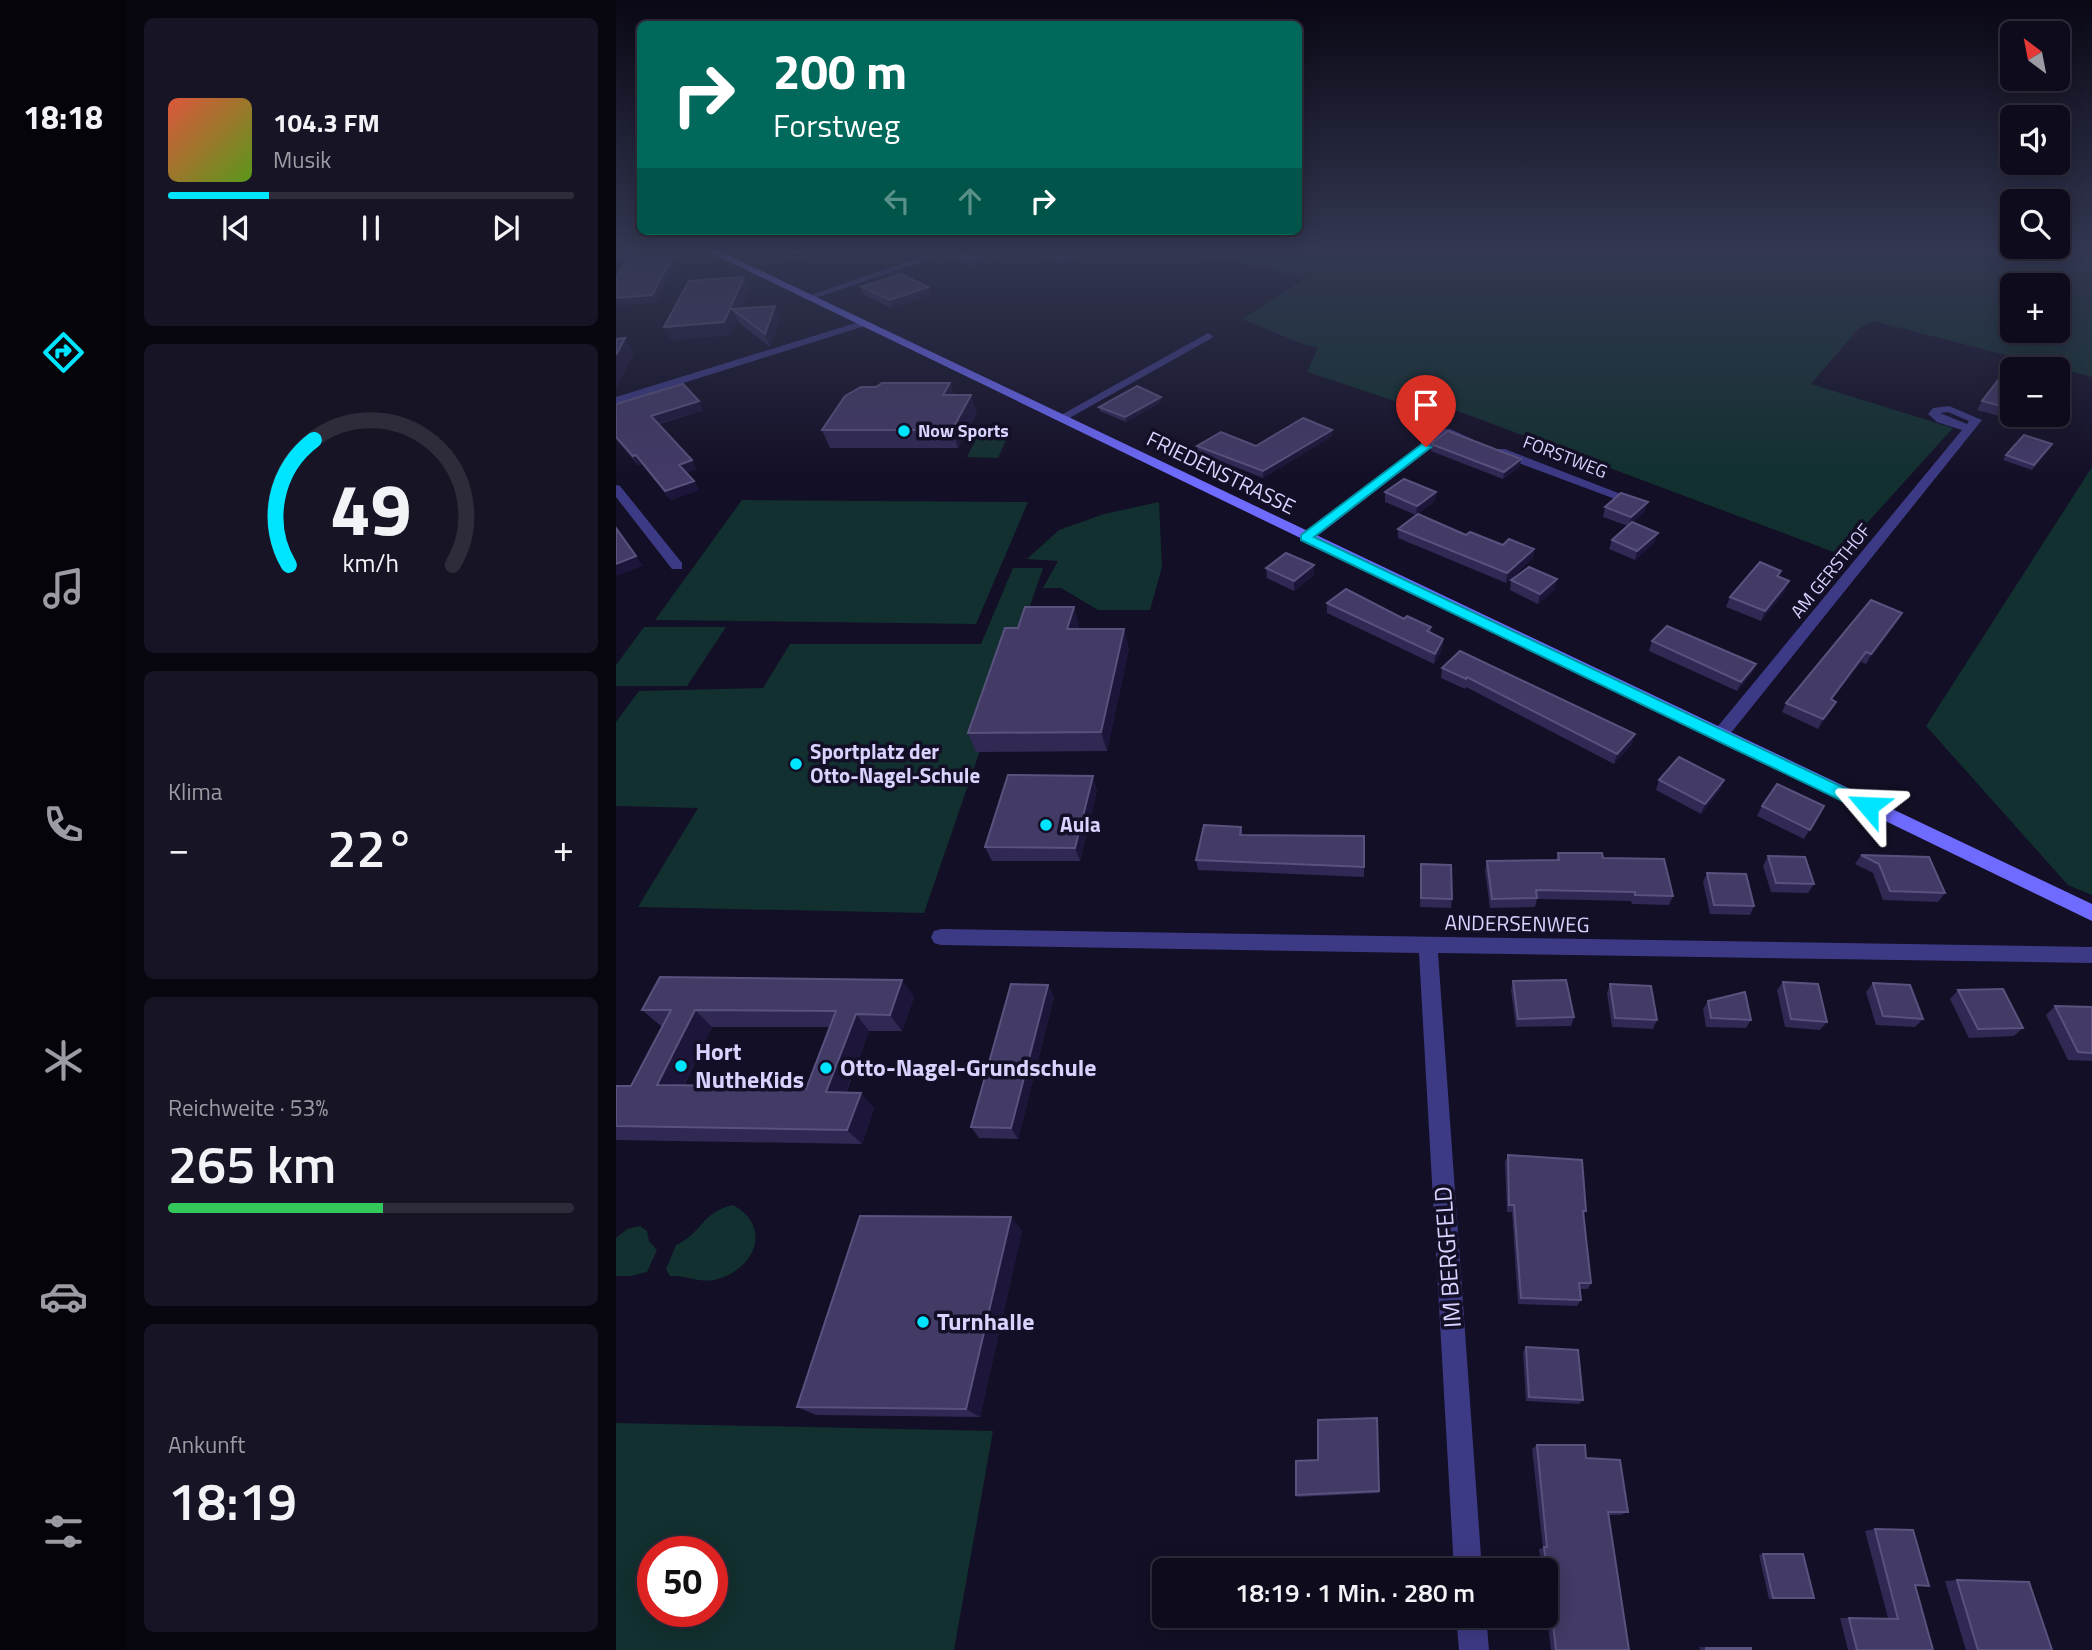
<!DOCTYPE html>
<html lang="de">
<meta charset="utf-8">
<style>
body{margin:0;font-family:"Titillium Web",sans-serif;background:#171425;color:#f1f3f6;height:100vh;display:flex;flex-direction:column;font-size:26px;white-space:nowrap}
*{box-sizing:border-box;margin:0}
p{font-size:23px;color:#9b9ba3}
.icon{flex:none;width:38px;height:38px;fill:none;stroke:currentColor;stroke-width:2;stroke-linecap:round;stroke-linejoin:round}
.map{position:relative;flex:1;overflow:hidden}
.side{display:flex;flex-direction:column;gap:18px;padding:18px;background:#08060f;width:490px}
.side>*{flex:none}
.hud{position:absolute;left:21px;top:21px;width:665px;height:214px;border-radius:10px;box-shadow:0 4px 18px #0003,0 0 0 2px #2e2b3b;background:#00695c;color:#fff;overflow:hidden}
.needle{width:46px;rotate:328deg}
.tools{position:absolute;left:1384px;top:21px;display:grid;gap:14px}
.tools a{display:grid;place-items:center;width:70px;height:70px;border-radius:10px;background:#0e0b1c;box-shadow:0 4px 18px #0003,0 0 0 2px #2e2b3b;font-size:35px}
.speed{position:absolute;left:21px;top:1536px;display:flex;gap:14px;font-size:35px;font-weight:700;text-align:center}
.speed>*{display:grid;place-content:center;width:91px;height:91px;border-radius:50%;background:#0e0b1c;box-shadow:0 4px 18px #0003,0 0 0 2px #2e2b3b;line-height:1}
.speed .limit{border:10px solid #d22;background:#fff;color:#111}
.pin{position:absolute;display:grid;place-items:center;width:60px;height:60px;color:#fff;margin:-72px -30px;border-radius:50% 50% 50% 0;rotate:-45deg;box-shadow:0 0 7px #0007}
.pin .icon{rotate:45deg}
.me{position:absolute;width:77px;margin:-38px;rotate:296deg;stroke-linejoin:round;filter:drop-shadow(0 0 5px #0008)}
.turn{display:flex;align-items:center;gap:24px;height:147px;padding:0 21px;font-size:32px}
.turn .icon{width:91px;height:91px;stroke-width:2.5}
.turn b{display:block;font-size:49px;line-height:60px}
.lanes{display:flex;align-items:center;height:66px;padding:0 21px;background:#0003;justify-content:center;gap:35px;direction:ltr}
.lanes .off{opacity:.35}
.big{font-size:52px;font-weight:600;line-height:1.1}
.side .card{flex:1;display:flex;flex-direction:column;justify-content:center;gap:10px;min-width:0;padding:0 24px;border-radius:10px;background:#171425}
.side .dial{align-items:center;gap:0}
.dial svg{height:182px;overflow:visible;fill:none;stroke:#2e2b3b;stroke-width:7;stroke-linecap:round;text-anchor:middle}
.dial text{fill:#f1f3f6;stroke:none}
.song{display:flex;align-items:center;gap:21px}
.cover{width:84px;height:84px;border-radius:10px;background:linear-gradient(135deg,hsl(10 70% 55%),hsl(90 70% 35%))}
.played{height:7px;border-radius:4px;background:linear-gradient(90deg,#00e5ff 25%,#2e2b3b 25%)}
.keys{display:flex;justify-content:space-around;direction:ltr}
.heat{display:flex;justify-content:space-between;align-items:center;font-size:38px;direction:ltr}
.charge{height:10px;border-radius:5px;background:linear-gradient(90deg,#34c759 53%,#2e2b3b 0)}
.trip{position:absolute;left:536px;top:1558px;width:406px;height:70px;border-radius:10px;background:#0e0b1c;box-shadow:0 4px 18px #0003,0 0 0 2px #2e2b3b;font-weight:600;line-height:70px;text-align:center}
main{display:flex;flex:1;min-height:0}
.dock{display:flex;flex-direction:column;width:126px;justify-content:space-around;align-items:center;background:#06040b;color:#9b9ba3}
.dock .icon{width:49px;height:49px}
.dock .active{color:#00e5ff}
.dock b{font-size:32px;color:#f1f3f6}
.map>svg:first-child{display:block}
.green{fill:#12302f;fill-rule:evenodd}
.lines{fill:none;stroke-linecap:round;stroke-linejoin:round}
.street{fill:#3d3a85;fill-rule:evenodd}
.secondary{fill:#6f6bff;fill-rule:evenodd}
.wall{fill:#312854;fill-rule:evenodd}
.shaded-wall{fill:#1d163a}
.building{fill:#433a66;stroke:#5a527e;stroke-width:2;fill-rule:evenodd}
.route{fill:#00e5ff;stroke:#0095a6;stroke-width:2}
.poi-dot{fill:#00e5ff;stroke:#130f26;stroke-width:2.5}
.labels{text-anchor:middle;stroke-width:7;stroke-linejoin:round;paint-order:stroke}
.far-poi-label{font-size:18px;font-weight:bold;fill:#d9d4ff;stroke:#130f26;text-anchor:start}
.far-street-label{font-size:18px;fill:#d9d4ff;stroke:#130f26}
.street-label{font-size:21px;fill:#d9d4ff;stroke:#130f26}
.poi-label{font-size:21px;font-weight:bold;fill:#d9d4ff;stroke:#130f26;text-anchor:start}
.near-poi-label{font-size:24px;font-weight:bold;fill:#d9d4ff;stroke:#130f26;text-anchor:start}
.near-street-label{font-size:24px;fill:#d9d4ff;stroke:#130f26}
</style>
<main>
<nav class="dock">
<b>18:18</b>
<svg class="icon active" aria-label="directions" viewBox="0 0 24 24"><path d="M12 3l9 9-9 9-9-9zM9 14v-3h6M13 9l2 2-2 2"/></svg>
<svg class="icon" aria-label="music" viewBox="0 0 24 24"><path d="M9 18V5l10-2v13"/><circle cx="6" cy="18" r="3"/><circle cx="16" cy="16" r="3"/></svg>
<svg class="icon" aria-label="phone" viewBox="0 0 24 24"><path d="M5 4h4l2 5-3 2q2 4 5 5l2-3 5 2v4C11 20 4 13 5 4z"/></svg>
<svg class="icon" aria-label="climate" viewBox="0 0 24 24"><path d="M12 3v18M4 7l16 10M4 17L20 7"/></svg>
<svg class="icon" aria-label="car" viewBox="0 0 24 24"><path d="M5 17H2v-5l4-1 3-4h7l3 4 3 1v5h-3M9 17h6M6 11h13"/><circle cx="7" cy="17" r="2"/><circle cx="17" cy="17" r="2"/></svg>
<svg class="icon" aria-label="filters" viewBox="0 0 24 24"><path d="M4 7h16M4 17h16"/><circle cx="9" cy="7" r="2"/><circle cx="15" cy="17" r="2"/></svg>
</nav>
<section class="side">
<div class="card">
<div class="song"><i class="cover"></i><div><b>104.3 FM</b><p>Musik</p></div></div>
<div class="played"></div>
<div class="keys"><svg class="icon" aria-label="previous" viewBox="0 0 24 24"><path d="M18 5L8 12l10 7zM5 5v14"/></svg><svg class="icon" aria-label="pause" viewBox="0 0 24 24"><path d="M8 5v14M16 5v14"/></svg><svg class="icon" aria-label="next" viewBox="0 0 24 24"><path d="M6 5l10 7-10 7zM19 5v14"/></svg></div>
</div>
<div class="card dial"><svg viewBox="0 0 100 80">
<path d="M14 69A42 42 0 1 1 86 69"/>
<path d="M14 69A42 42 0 0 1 25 14" stroke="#00e5ff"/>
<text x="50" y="56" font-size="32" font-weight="700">49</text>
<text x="50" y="72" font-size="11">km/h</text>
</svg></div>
<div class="card"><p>Klima</p>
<div class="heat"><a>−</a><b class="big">22°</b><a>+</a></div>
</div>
<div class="card"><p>Reichweite · 53%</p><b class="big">265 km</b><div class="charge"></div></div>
<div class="card"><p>Ankunft</p><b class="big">18:19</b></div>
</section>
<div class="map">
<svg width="1476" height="1650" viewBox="0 0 1476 1650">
<rect width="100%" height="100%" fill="#130f26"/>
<!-- green -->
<path class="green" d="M551,248H1476V377L1257,321L1242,329L1195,384L1337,428L1223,554L818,402H782L691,372L702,347L689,345L626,319L690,278L619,261L566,256ZM1396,285H1442V331H1396Z
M365,429H395L382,458L351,457Z
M1476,467V895L1452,885L1310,726Z
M126,500L412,502L360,624L39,620Z
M543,502L546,567L534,610H482L445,588H427L442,561L411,559L443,530L488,514Z
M397,568H427L308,913L22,907L82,808L0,806V722L23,691L147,688L174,644H365Z
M28,627H110L71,686H0V665Z
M117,1205C156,1226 140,1268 102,1279C86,1284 71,1275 54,1276L50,1269L60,1245C87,1233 85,1212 117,1205Z
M24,1226L31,1231L33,1241L41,1250L31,1272L14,1276H0V1238L11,1229Z
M0,1423L377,1431L338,1650H0ZM96,1552V1612H37V1552Z"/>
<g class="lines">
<!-- street -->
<path class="street" d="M19,247H31L0,262V256Z
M335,247H349L194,300L186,298Z
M246,321L249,322V326L0,404V397Z
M592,333L597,336L596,338L448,421L438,419Z
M1333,406L1366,420L1110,739H1098L1096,735L1098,731L1346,430L1321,422L1312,414L1317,408ZM1332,412L1353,421L1351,424L1324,413Z
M826,429H834L858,440L852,443L831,436L695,541H685V535Z
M881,449H889L1028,503L1022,507L1018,506L881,455Z
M0,485L4,486L66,563V569H56L0,497Z
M325,929L1476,947V963L822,953L866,1570H838L803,953L325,945L318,943L315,937L318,931Z
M840,1615H870L873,1650H843Z"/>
<!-- secondary -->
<path class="secondary" d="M83,247H95L1476,904V921Z"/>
</g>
<!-- wall -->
<path class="wall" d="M149,248H228L178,262Z
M329,248H491L449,265L410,249L357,267L331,256Z
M245,287H312L314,295L276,308L248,295Z
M134,289L125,309L159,306L164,319L154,347L122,322L121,319L114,335L55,340Z
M334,383L338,395L361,413L342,448H214L206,430L260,387Z
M1366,401L1396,407L1388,417L1361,410Z
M545,402L510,422L484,411L483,407Z
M0,404L87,410L43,424L81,469L70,473L78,481L83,490L55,500L26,464L22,465L0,439Z
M716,430V436L647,478L582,452L581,446H640Z
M815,444L904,466L887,479L815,451Z
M1433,448L1416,470L1387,460L1390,455Z
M769,492H820L819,501L800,515L769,502Z
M989,507L1029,511L1017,522L1039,542L1019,560L993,549L996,540L1012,526L987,517Z
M782,529L850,535L887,545L918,549L917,558L890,583L782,538Z
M698,565V575L678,591L651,578L650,568Z
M1165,571L1163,577L1169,591L1145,621L1110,607L1114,597Z
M895,580L939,589L922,604L894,590Z
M711,603L788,619L815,627V633L827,639L826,649L818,664L711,613Z
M458,607L463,626L462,629L513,648L491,751L360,752L352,733L402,628Z
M1286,613L1281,622L1250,664L1245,662L1216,700L1220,702L1215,711L1202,729L1166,712L1170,703Z
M1036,641L1140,664L1136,673L1121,691L1033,651Z
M844,651L1016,744L998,764L850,687L849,689L825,678L826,668Z
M1043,780H1108L1104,790L1085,814L1040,790Z
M481,790L464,861H376L369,847Z
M1146,806H1208L1188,839L1141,816Z
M625,827L627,835L748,836V877L582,870L580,860Z
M942,853L987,858L1057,896L1053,905L1016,904L1015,901L921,899L919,907L874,908L869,870L871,861L940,860Z
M1245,855L1329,893L1322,902L1267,900L1257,873L1239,864Z
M1152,856L1198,884L1192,893L1155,892L1147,866Z
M805,864L836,899L835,908L804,907Z
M1091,873L1138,906L1134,915L1094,914L1087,882Z
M897,981L958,1017L955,1026L900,1027L895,990Z
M1167,982L1211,1022L1204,1030L1169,1027L1161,990Z
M1257,983L1307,1019L1299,1027L1260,1025L1250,992Z
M994,984L1041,1020L1037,1029L996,1027L991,993Z
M432,985L438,997L402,1139L363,1138L355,1127Z
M1342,990L1407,1028L1398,1036L1353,1038L1334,999Z
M298,997L286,1031H253L230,1093L258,1108L246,1144L0,1140V1086H15L47,1026H45L26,1010ZM96,1027H214L190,1089H129L68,1086Z
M1092,1001L1135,1020L1130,1028L1090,1027L1087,1009Z
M1439,1006L1476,1007V1061L1452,1060L1430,1015Z
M892,1155L970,1211L968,1214L975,1283L972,1289H964L965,1300L961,1306L902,1304L896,1212H891L889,1162Z
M406,1230L364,1417L200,1415L181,1407Z
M910,1347L967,1400L963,1404L910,1401L907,1352Z
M921,1445L970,1458L1012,1512L1005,1515H992L1013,1650H935L929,1600V1570H926L923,1549L927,1548L916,1449Z
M763,1491V1493L681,1497L680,1495Z
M1259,1529L1313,1586H1299L1317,1650H1232L1224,1618H1272L1249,1531Z
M1147,1554L1198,1598L1153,1599L1143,1555Z
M1341,1580L1436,1650H1350L1329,1581Z
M1083,1647L1135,1648V1650H1084Z"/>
<!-- shaded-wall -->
<path class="shaded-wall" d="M62,248H70L40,302L0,306V298Z
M199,248H228L178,262L175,254Z
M390,248H410V249L357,267L355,259Z
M472,248H491L449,265L448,258Z
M128,277L134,289L123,314L116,309L121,319L114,335L55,340L48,327Z
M312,287L314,295L276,308L274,300Z
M159,306L164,319L154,347L149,334Z
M9,338L18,354L0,389V355Z
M334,383L340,401L327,395Z
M355,395L361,413L342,448L336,430Z
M545,397V402L510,422L509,417Z
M83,401L87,410L40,424L35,416Z
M1396,404V407L1388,417L1393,408Z
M716,430V436L647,478V471Z
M20,455L26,464L22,465L17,456Z
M905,459L904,466L887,479L888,472Z
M76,460L81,469L68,474L63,465Z
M78,481L83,490L55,500L49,491Z
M820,492L819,501L800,515L801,506Z
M1032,502L1029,511L1013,527L1015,517Z
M1042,533L1039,542L1019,560L1021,551Z
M918,549L917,558L890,583L891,573Z
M20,556L27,566L0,576V564Z
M698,565V575L678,591V581Z
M941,579L939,589L922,604L924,594Z
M1173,581L1169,591L1145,621L1149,611Z
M458,607L463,626L457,648L451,629Z
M1286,613L1281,622L1250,664L1255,654Z
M508,629L513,648L491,751L485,732Z
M827,639L826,649L818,664L819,654Z
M1250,652L1245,662L1210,709L1215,699Z
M1140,664L1136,673L1121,691L1125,682Z
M1220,702L1215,711L1202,729L1207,719Z
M1019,734L1016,744L998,764L1001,754Z
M477,776L481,790L464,861L459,848Z
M1108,780L1104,790L1085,814L1089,804Z
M286,980L298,997L286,1031L274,1015Z
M432,985L438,997L402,1139L395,1128Z
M79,1010L96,1027L60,1101L41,1085Z
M240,1014L253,1031L224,1107L210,1092Z
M245,1093L258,1108L246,1144L231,1130Z
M395,1217L406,1230L364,1417L350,1409Z"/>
<!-- building -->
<path class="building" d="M18,248H62L36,295L0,298V278Z
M161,248H199L175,254Z
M329,248H390L355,259Z
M423,248H472L448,258Z
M285,274L312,287L274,300L245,287Z
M128,277L108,322L48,327L73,281Z
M159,306L149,334L116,309Z
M9,338L0,355V339Z
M1383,379L1396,383V404L1393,408L1366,401Z
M266,383H334L327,395H355L336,430H206L229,396L245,387H260Z
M67,384L83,401L35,416L76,460L63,465L78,481L49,491L20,455L17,456L0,437V404Z
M521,386L545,397L509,417L483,407Z
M687,418L716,430L647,471L581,446L605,432L640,446Z
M832,431L905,459L888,472L815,444Z
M1408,435L1436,444L1418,465L1390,455Z
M788,479L820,492L801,506L769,492Z
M1005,493L1032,502L1015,517L989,507Z
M802,514L850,535L854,532L887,545L893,539L918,549L891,573L782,529Z
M1016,522L1042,533L1021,551L996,540Z
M0,528L20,556L0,564Z
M670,553L698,565L678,581L650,568Z
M1144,562L1165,571L1161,576L1173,581L1149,611L1114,597Z
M913,567L941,579L924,594L895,580Z
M730,589L788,619L791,616L815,627L811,631L827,639L819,654L711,603Z
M1255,600L1286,613L1255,654L1250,652L1215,699L1220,702L1207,719L1170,703Z
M409,607H458L451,629H508L485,732L352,733L389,628H402Z
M1051,626L1140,664L1125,682L1036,641Z
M844,651L1019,734L1001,754L851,677L850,679L826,668Z
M1063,757L1108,780L1089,804L1043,780Z
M392,775L477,776L459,848L369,847Z
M1161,784L1208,806L1194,830L1146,806Z
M588,825L625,827L624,835L748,836V867L580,860Z
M942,853H986L987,858L1048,859L1057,896L1019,895V892L920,890L921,898L876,899L871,861L943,860Z
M1245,855L1313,857L1329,893L1274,891L1263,864Z
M1152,856L1189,857L1198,884L1160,883Z
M805,864L835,865L836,899L805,898Z
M1091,873L1130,874L1138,906L1098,905Z
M44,977L286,980L274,1015L240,1014L210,1092L245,1093L231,1130L0,1126V1086H15L55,1010H26ZM79,1010L220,1011L190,1089H125L127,1086L41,1085Z
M950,980L958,1017L902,1019L897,981Z
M1167,982L1202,984L1211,1022L1175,1019Z
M1257,983L1294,985L1307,1019L1267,1016Z
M395,984L432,985L395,1128L355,1127Z
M994,984L1035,986L1041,1020L999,1018Z
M1387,989L1407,1028L1362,1029L1342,990Z
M1129,992L1135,1020L1095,1018L1092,1001Z
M1439,1006L1476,1007V1053L1462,1052Z
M892,1155L966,1160L970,1211H967L975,1283H963L965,1300L905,1298L898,1205H893Z
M244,1216L395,1217L350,1409L181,1407Z
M910,1347L962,1350L967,1400L913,1397Z
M761,1418L763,1491L680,1495V1461L702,1460V1420Z
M921,1445H969L970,1458L1004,1460L1012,1512H992L1013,1650H940L928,1547H931Z
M1259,1529L1297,1530L1313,1586L1299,1585L1317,1650H1241L1233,1618L1282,1619Z
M1147,1554H1187L1198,1598H1157Z
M1341,1580L1413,1582L1436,1650H1362Z
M1090,1648H1135V1650H1090Z"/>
<!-- sky -->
<linearGradient id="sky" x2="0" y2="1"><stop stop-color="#0a0815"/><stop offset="0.52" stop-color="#333752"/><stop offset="1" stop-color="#333752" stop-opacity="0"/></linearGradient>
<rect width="1476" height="478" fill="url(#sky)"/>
<!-- route -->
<path class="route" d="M806,444L815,447L698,537L1258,802L1260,806L1258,811H1247L685,540V535Z"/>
<!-- markers -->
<g class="poi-dot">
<circle cx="288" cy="431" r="7"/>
<circle cx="180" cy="764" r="7"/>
<circle cx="430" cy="825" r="7"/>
<circle cx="65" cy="1066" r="7"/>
<circle cx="210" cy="1068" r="7"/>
<circle cx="307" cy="1322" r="7"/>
</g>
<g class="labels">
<!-- far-poi labels -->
<g class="far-poi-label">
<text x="302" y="437">Now Sports</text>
</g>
<!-- far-street labels -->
<g class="far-street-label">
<text transform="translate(949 457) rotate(21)" y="6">FORSTWEG</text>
<text transform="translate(1215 571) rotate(-51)" y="6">AM GERSTHOF</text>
</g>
<!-- street labels -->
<g class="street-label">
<text transform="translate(605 473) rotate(26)" y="7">FRIEDENSTRASSE</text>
<text transform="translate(901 924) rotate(1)" y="7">ANDERSENWEG</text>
</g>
<!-- poi labels -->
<g class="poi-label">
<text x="194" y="759">Sportplatz der<tspan x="194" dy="24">Otto-Nagel-Schule</tspan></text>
<text x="444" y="832">Aula</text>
</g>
<!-- near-poi labels -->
<g class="near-poi-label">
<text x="79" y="1060">Hort<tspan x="79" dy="28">NutheKids</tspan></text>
<text x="224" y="1076">Otto-Nagel-Grundschule</text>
<text x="321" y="1330">Turnhalle</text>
</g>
<!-- near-street labels -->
<g class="near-street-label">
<text transform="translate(832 1257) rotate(-94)" y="8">IM BERGFELD</text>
</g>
</g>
</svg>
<div class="tools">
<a><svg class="needle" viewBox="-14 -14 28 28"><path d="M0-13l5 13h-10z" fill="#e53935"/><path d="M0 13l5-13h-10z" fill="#9b9ba3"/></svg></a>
<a><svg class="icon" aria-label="sound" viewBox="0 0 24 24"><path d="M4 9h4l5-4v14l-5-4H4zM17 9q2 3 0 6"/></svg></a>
<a><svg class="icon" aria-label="search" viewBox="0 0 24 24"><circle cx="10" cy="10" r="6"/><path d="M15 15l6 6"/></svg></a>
<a>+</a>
<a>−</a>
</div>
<div class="speed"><div class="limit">50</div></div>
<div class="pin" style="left:810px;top:447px;background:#d93025"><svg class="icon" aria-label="arrive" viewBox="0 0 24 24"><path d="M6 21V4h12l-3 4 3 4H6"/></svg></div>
<svg class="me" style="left:1252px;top:806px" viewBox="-20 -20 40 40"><path d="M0-17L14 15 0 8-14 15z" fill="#00e5ff" stroke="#fff" stroke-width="4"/></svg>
<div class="trip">18:19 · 1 Min. · 280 m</div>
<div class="hud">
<div class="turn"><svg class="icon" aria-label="right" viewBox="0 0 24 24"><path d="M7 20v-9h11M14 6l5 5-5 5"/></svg><div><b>200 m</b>Forstweg</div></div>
<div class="lanes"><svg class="icon off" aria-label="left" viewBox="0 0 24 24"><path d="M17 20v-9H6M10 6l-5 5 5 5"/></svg><svg class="icon off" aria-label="ahead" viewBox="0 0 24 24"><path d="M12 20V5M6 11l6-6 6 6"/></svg><svg class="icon" aria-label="right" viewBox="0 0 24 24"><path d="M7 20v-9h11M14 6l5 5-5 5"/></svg></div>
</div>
</div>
</main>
